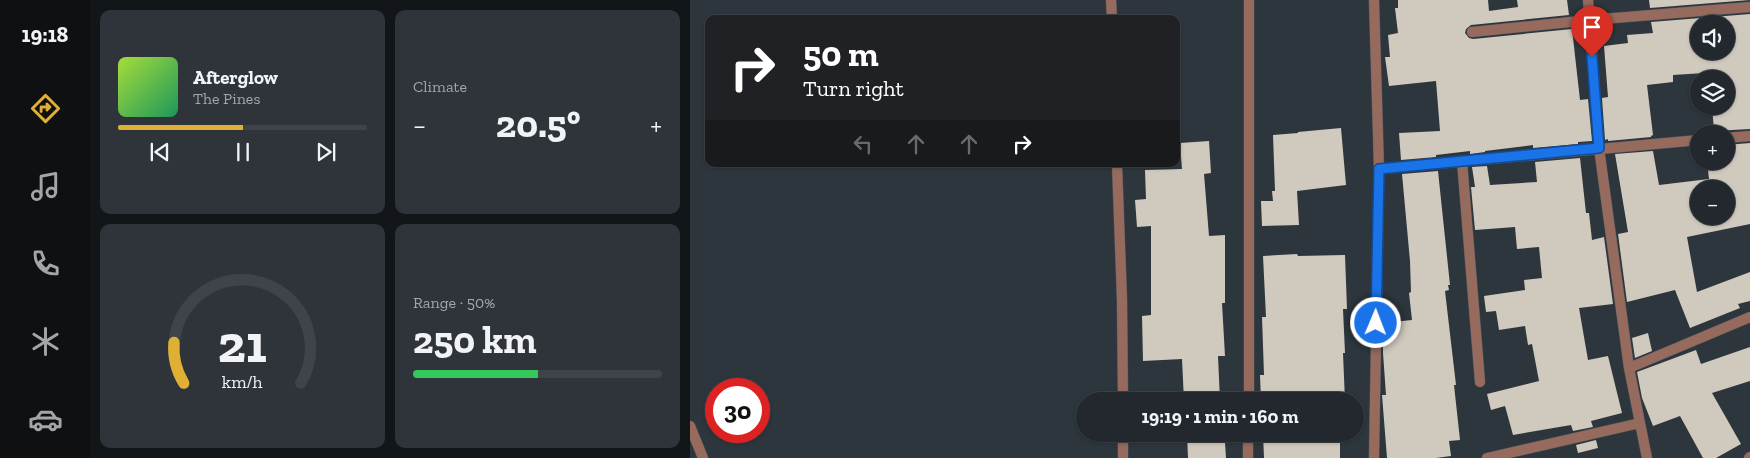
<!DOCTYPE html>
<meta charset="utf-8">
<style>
body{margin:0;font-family:"Zilla Slab",serif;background:#2e343a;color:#f1f3f6;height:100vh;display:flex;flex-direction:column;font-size:19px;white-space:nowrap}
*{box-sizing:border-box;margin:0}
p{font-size:16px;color:#a2a6aa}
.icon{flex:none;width:28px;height:28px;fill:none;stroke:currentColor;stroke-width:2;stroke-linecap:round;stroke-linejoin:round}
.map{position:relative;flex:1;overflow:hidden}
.panel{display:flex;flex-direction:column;gap:10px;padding:10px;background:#131619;width:600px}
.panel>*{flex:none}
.banner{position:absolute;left:15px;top:15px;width:475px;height:152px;border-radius:10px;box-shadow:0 1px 4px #0004,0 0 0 1px #3f444a;background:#202124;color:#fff;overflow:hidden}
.tools{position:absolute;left:1000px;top:15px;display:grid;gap:10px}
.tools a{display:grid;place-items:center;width:45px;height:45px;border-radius:50%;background:#22282e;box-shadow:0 1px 4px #0004,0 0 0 1px #3f444a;font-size:25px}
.speed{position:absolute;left:15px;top:378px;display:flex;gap:10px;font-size:25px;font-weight:700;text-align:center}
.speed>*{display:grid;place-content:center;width:65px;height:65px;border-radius:50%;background:#22282e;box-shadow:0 1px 4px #0004,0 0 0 1px #3f444a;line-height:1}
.speed .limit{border:8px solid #d22;background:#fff;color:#111}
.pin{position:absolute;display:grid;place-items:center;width:42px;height:42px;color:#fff;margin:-51px -21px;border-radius:50% 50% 50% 0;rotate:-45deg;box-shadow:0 0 5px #0007}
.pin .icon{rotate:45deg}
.me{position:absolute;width:55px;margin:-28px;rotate:1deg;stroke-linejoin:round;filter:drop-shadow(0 0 4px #0008)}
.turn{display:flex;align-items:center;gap:18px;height:105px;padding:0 15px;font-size:22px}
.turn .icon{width:65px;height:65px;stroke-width:2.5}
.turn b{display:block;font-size:35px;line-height:42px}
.lanes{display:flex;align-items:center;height:48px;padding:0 15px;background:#0003;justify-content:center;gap:25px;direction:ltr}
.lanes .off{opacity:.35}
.big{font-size:38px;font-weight:700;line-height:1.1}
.panel .card{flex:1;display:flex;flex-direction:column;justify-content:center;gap:8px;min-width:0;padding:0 18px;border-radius:10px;background:#2e343a}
.panel .dial{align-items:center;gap:0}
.dial svg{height:130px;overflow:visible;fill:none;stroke:#3f444a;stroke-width:7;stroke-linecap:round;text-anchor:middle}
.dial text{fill:#f1f3f6;stroke:none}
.song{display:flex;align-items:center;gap:15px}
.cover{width:60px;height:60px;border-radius:8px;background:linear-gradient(135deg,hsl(80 70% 55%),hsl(150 70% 35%))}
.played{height:5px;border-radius:2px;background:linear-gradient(90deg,#dfb034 50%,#3f444a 50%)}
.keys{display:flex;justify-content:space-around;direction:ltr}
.heat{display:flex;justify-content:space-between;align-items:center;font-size:28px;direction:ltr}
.charge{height:8px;border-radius:4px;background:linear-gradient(90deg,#34c759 50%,#3f444a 0)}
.panel .tiles{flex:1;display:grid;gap:10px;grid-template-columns:repeat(2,1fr)}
.trip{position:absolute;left:386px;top:392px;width:288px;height:50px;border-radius:25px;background:#22282e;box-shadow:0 1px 4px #0004,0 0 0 1px #3f444a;font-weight:700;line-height:50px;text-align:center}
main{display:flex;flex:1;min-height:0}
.menu{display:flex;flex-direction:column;width:90px;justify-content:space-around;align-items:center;background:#0e1012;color:#a2a6aa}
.menu .icon{width:35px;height:35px}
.menu .on{color:#dfb034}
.menu b{font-size:22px;color:#f1f3f6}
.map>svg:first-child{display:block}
.building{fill:#d0c9be;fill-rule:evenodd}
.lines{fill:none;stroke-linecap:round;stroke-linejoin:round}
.minor-casing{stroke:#4c555b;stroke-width:11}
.minor{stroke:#966a5d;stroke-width:10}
.route-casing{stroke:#114b97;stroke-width:12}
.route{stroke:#1a73e8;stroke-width:9}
</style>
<main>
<nav class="menu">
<b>19:18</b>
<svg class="icon on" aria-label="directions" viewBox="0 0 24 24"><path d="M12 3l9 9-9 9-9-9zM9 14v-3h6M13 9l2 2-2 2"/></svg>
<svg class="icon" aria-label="music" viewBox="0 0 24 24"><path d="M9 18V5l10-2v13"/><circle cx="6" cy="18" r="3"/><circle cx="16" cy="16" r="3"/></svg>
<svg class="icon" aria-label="phone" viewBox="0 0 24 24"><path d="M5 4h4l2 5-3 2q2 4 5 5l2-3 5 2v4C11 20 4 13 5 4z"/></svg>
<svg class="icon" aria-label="climate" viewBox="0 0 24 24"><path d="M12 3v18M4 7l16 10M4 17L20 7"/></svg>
<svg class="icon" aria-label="car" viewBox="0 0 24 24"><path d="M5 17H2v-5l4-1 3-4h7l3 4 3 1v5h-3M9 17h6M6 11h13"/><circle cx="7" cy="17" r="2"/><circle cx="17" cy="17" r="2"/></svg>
</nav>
<section class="panel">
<div class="tiles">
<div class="card">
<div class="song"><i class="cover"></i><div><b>Afterglow</b><p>The Pines</p></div></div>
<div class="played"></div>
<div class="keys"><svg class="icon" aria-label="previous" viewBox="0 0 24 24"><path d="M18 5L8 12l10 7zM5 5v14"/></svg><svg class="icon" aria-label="pause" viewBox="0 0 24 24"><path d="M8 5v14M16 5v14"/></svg><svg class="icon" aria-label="next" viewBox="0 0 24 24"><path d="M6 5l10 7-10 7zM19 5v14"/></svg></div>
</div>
<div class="card"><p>Climate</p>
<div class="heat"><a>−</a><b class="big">20.5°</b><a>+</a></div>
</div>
<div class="card dial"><svg viewBox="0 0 100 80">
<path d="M14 69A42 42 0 1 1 86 69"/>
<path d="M14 69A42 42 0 0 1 8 44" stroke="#dfb034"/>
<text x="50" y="56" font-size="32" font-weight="700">21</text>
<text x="50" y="72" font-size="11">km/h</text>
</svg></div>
<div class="card"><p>Range · 50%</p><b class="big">250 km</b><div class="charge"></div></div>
</div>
</section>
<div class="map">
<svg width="1060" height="458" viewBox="0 0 1060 458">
<rect width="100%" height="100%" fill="#2d363d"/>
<!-- building -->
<path class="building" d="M708,0H798L799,11L828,7L827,0H877L879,15L781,25L776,29L775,33L779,38L783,39L882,29L890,100L898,99L902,141L888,142V144L843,148V145L795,151V152L780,154V151L746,155V157L711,160L709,133L750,131L746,81L699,86L695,57H700L698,35L708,33L705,8H708Z
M959,0H1060L960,8Z
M1060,14V129L1024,131L1022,106H1036V79H1019L1018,74L1014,73L983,75V82L957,85L963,135L961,136V137L918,141V139L915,140L912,98L918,97L914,46L938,43L937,35L963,33L961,22ZM1009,24H1036V51H1009Z
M651,128L656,185L607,191L609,225L572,226L571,201H583L582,191H585L583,135L608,133V132Z
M519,141L521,173L514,174L519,236L535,235V303H532L535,356H528L530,401H494L492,359L453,361L452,316L461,315V226L447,227L445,200L456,199L455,170L492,169L490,143Z
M1060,143V224L997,237L1007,292L1060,272V301L1048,304L1050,308L1000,328L985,290L937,302L928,234L938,232L925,154L963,151L969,185L1019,179L1017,161H1036V145ZM1009,189H1036V216H1009Z
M890,158L896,213H899L902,240L914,237L923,304L889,308L898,360L918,356L932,413L901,421L903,427L883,431L881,425L823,435L815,406L801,410L797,394L849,381L842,344L838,345L835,326L809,330L806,311L796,312L794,296L835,290L834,280L852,278L849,247L827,249L825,227L785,230L781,187H785L782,167L797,166L800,185L847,182L845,162Z
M748,171L760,285H758L759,290L755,291L766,385H764L770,440L759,441L761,456L746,458H697L692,395H696L693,353V323L722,320L719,293L721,292L720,261L712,174Z
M607,254L608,256L655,255L657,309H653L655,353H653L655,401H571L570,375H574L572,317H576L573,256Z
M958,333L962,351L945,358L942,338Z
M1060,347V381L1022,393L1051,444L1026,458H1013L990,416L963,426L952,398L947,372L1006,350L1011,364Z
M497,434H531L532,442H535L536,458H498Z
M573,434H650V458H574Z
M906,440L908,448L888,453L886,445Z"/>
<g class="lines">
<!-- minor casing -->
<g class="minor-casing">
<path id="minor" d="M421,0L422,19
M684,0L689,169L684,458
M898,0L909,148L939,368L957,458
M782,32L900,20L1060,7
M1036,138L1060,136
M772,161L790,382
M427,164L432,300L433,401
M689,169L1009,140
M939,368L1060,317
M559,401V0
M0,426L13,458
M433,434V458
M558,458V434
M797,458L950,423
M1059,458L1060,457"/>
</g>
<!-- minor -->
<use href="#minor" class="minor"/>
</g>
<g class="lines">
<!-- route casing -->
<g class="route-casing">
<path id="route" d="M686,323L689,169L909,148L902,57"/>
</g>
<!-- route -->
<use href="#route" class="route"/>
</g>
</svg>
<div class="tools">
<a><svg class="icon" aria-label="sound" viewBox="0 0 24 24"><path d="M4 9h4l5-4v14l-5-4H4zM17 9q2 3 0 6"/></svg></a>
<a><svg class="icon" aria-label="layers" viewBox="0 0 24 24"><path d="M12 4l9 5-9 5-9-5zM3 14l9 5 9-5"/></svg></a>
<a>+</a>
<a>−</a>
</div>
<div class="speed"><div class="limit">30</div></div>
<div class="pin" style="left:902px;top:57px;background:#d93025"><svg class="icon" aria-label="arrive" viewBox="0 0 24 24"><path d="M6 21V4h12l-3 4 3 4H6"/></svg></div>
<svg class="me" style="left:686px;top:323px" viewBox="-20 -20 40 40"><circle r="17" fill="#1a73e8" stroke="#fff" stroke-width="3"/><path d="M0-11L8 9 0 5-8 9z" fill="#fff"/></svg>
<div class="trip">19:19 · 1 min · 160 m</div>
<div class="banner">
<div class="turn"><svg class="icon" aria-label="right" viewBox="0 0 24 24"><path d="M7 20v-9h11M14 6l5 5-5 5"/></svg><div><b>50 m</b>Turn right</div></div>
<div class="lanes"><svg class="icon off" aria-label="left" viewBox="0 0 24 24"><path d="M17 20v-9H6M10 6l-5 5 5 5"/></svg><svg class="icon off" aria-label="ahead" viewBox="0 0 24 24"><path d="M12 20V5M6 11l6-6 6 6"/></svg><svg class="icon off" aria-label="ahead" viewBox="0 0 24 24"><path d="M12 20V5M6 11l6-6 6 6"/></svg><svg class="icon" aria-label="right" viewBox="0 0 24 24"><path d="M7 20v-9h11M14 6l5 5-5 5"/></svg></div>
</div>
</div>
</main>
